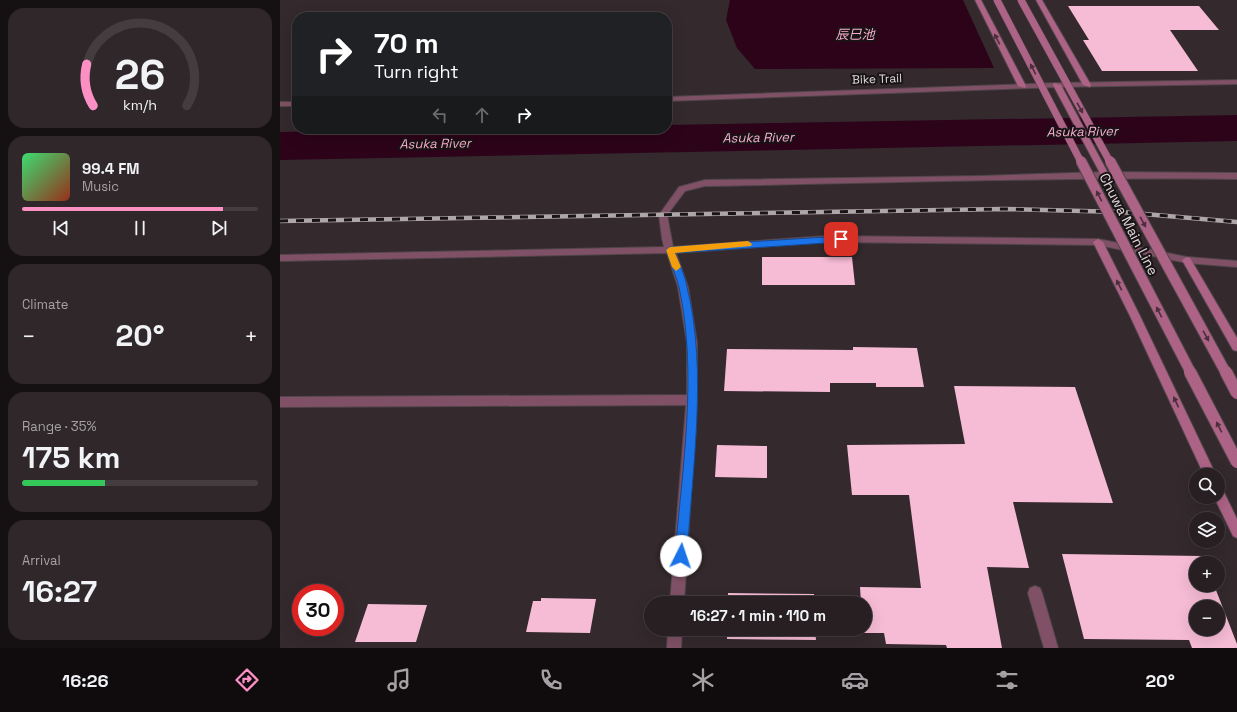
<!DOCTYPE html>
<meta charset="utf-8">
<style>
body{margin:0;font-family:"Space Grotesk","Noto Sans JP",sans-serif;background:#2f272a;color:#f1f3f6;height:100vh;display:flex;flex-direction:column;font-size:15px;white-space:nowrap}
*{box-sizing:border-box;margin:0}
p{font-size:13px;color:#a4a2a5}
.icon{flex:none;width:22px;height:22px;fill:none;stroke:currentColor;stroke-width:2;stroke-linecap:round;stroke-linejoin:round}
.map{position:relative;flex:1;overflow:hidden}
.sheet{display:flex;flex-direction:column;gap:8px;padding:8px;background:#151113;width:280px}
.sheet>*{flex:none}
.hud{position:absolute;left:12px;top:12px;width:380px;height:122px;border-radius:16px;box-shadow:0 4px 16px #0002,0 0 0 1px #433d40;background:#202124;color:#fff;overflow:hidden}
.fabs{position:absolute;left:909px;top:468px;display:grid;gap:8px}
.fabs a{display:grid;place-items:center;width:36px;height:36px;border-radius:50%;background:#271f22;box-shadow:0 4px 16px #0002,0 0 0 1px #433d40;font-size:20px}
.speed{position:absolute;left:12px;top:584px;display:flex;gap:8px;font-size:20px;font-weight:700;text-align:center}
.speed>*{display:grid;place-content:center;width:52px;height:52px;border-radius:50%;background:#271f22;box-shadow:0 4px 16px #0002,0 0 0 1px #433d40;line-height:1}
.speed .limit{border:6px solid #d22;background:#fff;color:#111}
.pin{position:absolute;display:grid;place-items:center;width:34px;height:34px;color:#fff;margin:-17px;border-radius:8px;box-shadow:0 2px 6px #0006}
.me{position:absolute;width:44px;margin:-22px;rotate:4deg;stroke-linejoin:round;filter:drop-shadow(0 0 3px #0008)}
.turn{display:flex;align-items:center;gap:14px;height:84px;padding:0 16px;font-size:18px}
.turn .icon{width:52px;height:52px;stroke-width:2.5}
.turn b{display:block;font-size:28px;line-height:34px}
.lanes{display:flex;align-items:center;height:38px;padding:0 16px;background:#0003;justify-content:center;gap:20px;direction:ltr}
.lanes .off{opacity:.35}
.big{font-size:30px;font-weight:800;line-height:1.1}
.sheet .tile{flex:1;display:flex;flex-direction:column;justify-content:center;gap:6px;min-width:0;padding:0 14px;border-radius:16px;background:#2f272a}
.sheet .dial{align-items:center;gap:0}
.dial svg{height:104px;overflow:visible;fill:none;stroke:#433d40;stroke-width:7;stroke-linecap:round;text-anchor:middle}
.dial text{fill:#f1f3f6;stroke:none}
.song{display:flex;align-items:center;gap:12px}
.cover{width:48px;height:48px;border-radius:6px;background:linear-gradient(135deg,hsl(140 70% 55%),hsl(10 70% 35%))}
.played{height:4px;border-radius:2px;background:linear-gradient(90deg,#fc8fc3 85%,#433d40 85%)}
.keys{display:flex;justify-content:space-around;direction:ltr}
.heat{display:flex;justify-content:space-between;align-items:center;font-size:22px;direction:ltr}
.charge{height:6px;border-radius:3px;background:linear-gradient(90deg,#34c759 35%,#433d40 0)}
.trip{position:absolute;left:364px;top:596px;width:228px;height:40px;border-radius:20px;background:#271f22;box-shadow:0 4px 16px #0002,0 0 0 1px #433d40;font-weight:800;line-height:40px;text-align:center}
.tab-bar{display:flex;height:64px;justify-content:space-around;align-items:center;background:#100c0e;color:#a4a2a5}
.tab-bar .icon{width:28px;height:28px}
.tab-bar .on{color:#fc8fc3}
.tab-bar b{font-size:18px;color:#f1f3f6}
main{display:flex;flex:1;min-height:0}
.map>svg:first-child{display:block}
.water{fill:#2d031a}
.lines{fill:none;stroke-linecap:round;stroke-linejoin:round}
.river{fill:#2d031a;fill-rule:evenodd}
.building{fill:#f6bbd5;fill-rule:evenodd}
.lane-casing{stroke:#504549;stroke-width:2}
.street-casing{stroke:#504549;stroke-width:2}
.secondary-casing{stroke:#504549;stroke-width:2}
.lane{fill:#805166;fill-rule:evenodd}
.street{fill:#805166;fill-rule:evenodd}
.secondary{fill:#ad6386;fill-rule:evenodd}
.rail-casing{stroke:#afa6a9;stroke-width:4.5}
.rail{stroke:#181315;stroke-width:3;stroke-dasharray:8;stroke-linecap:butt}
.secondary-bridge-far2-casing{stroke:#504549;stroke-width:8;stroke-linecap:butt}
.secondary-bridge-far1-casing{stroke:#504549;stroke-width:12;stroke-linecap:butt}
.secondary-bridge-casing{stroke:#504549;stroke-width:14;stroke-linecap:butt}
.secondary-bridge-far2{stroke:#ad6386;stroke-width:7}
.secondary-bridge-far1{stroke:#ad6386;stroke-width:10}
.secondary-bridge{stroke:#ad6386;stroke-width:12}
.oneway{fill:#4c2f3d}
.route{fill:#1a73e8;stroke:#114b97}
.slow{fill:#f59e0b}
.labels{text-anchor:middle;stroke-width:4;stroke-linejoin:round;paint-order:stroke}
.far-street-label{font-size:12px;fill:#e0d9db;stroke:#181315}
.far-water-label{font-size:13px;font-style:italic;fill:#faadcf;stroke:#181315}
.street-label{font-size:14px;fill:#e0d9db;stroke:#181315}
</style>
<main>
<section class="sheet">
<div class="tile dial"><svg viewBox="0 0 100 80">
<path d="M14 69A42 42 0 1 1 86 69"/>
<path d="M14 69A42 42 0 0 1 9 37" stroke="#fc8fc3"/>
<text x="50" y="56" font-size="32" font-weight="700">26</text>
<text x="50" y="72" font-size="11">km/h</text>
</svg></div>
<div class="tile">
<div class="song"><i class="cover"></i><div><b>99.4 FM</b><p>Music</p></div></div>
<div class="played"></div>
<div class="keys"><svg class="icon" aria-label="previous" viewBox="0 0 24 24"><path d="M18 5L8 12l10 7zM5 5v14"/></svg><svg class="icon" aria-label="pause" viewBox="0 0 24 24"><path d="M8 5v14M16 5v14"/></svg><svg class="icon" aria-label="next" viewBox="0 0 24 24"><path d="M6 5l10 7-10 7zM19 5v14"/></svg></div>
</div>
<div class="tile"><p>Climate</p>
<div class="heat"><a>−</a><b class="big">20°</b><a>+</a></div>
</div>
<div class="tile"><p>Range · 35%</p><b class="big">175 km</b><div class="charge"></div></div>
<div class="tile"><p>Arrival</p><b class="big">16:27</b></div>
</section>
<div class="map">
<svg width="957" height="648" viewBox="0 0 957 648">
<rect width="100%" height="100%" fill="#34292d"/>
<!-- water -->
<path class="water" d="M450,0H683L714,68L475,69L457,48L446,20Z"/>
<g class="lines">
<!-- river -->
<path class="river" d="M957,115V141L0,160V132L185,129H387V125Z"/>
</g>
<!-- building -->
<path class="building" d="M788,6H919L939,30H890L918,71H822L803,40H809Z
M482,257H572L575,285H482Z
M573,347L637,348L644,387H596V383H550V392L444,391L447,349L573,350Z
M674,386L795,387L833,503L733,502L749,568L707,567L722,648H667L666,645L606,644L604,633H584L585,603H581L580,587L641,588L629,495H572L567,445L685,444Z
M437,445L487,446V478L435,477Z
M782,554L922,556L925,563H916V585H934L957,644V648H912L909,640L804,639ZM916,607H938V629H916Z
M448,593L534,594V603H448Z
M261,598L316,599L310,633L246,632L253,601H261Z
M88,604L147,605L136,642H75Z
M447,629H535L536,640L447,639Z"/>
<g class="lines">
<!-- lane casing -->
<g class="lane-casing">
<path id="lane" d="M777,83H780V87L387,101V97Z
M0,102H17V106H0Z"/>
</g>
<!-- street casing -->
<g class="street-casing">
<path id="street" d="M957,80V84L777,87L773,85L777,83Z
M825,172L957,173V179C780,177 602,183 425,186L405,191L387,215L393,247L546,236L818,239L907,257L957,261V267L907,263L818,245L546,242L396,253L408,287L417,343V400L404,603H390L406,405L0,407V397L407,395V343L398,287L387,253L0,261V255L384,247L382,238L379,215L399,187L425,180L701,176Z
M755,586L760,588L762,593L778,648H764L748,593L750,588Z
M388,629H402L401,648H387Z"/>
</g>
<!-- secondary casing -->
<g class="secondary-casing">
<path id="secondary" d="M695,0H701L746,86L745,88L738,86Z
M756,0H762L811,85L810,87L803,85Z
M774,83L781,85L829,175L828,177H822L821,175L773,85Z
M818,239L823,242L860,316L936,475H924L850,316L813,242Z
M907,257L910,258L957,338V351L953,350L902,260Z
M938,486L942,488L957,519V538L953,536L934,497H938Z"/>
</g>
<!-- lane -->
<use href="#lane" class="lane"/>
<!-- street -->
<use href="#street" class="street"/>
<!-- secondary -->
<use href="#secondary" class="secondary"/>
<!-- rail casing -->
<g class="rail-casing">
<path id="rail" d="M0,221L724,209L841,212L957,222"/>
</g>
<!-- rail -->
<use href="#rail" class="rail"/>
<!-- secondary-bridge-far2 casing -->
<g class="secondary-bridge-far2-casing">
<path id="secondary-bridge-far2" d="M717,0L801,162
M741,0L830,162"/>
</g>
<!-- secondary-bridge-far1 casing -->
<g class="secondary-bridge-far1-casing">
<path id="secondary-bridge-far1" d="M801,161L911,373
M830,161L946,373"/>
</g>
<!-- secondary-bridge casing -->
<g class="secondary-bridge-casing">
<path id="secondary-bridge" d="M910,372L957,462
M946,372L957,393"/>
</g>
<!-- secondary-bridge-far2 -->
<use href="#secondary-bridge-far2" class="secondary-bridge-far2"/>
<!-- secondary-bridge-far1 -->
<use href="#secondary-bridge-far1" class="secondary-bridge-far1"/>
<!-- secondary-bridge -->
<use href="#secondary-bridge" class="secondary-bridge"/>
</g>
<!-- one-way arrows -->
<defs><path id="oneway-solid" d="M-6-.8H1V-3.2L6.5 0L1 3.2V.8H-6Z"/></defs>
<g class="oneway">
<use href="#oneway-solid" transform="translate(717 39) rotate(-117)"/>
<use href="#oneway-solid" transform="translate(753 69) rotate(-117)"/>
<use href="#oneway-solid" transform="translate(800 108) rotate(61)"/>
<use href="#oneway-solid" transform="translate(819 196) rotate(-117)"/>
<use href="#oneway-solid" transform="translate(863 222) rotate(61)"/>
<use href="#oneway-solid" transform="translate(839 285) rotate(-117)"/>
<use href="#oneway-solid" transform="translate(879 312) rotate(-117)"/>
<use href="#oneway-solid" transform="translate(926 336) rotate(61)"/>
<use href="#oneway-solid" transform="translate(896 402) rotate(-115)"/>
<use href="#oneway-solid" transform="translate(939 427) rotate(-117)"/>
</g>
<!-- route -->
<path class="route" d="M561,236L565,239L561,242L395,253C399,264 405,275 407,287C428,371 412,470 407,556L405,560L401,562L397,560L395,556C402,469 418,374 399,287C396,275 390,262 386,250L390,247Z"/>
<!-- slow -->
<path class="slow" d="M468,241L472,244L471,246L395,253L401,267L396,271L392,267L386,250L390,247Z"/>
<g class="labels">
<!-- far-street labels -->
<g class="far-street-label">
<text transform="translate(597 79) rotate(-2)" y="4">Bike Trail</text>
</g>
<!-- far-water labels -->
<g class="far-water-label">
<text x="575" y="39">辰巳池</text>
<text transform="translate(802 131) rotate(-1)" y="5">Asuka River</text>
<text transform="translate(478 137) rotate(-1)" y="5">Asuka River</text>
<text transform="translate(155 143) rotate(-1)" y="5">Asuka River</text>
</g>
<!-- street labels -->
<g class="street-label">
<text transform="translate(849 224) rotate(63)" y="5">Chuwa Main Line</text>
</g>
</g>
</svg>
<div class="fabs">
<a><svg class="icon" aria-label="search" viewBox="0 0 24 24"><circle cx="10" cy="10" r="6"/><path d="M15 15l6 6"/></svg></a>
<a><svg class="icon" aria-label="layers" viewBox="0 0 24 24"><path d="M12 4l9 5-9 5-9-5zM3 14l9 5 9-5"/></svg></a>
<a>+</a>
<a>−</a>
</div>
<div class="speed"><div class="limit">30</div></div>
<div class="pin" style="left:561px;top:239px;background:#d93025"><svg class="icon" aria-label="arrive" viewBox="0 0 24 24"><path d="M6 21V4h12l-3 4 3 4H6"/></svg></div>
<svg class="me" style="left:401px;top:556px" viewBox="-20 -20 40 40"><circle r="19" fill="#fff"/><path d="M0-13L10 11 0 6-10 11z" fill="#1a73e8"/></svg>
<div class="trip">16:27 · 1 min · 110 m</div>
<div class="hud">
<div class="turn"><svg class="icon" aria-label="right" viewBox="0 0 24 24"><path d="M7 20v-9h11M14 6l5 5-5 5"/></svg><div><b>70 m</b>Turn right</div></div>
<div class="lanes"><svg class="icon off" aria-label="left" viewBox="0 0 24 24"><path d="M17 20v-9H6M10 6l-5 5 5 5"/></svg><svg class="icon off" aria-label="ahead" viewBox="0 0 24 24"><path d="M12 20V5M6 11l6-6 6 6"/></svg><svg class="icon" aria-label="right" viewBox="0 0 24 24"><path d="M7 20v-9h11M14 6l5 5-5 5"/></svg></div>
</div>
</div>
</main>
<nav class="tab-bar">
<b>16:26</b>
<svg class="icon on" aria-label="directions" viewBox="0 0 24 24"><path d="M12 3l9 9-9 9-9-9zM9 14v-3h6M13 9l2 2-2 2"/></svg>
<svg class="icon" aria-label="music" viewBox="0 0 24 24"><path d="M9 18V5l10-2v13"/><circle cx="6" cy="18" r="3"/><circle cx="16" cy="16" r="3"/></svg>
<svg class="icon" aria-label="phone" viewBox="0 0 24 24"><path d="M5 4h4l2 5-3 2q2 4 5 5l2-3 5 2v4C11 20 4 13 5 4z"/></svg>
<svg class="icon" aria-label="climate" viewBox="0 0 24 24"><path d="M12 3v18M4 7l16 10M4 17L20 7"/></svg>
<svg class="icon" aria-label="car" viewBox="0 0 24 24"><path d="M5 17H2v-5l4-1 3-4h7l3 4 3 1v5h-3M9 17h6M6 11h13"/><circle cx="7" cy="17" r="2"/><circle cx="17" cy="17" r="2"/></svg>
<svg class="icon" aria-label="filters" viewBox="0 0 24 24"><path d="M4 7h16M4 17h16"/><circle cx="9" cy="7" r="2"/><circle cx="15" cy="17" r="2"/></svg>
<b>20°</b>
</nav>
